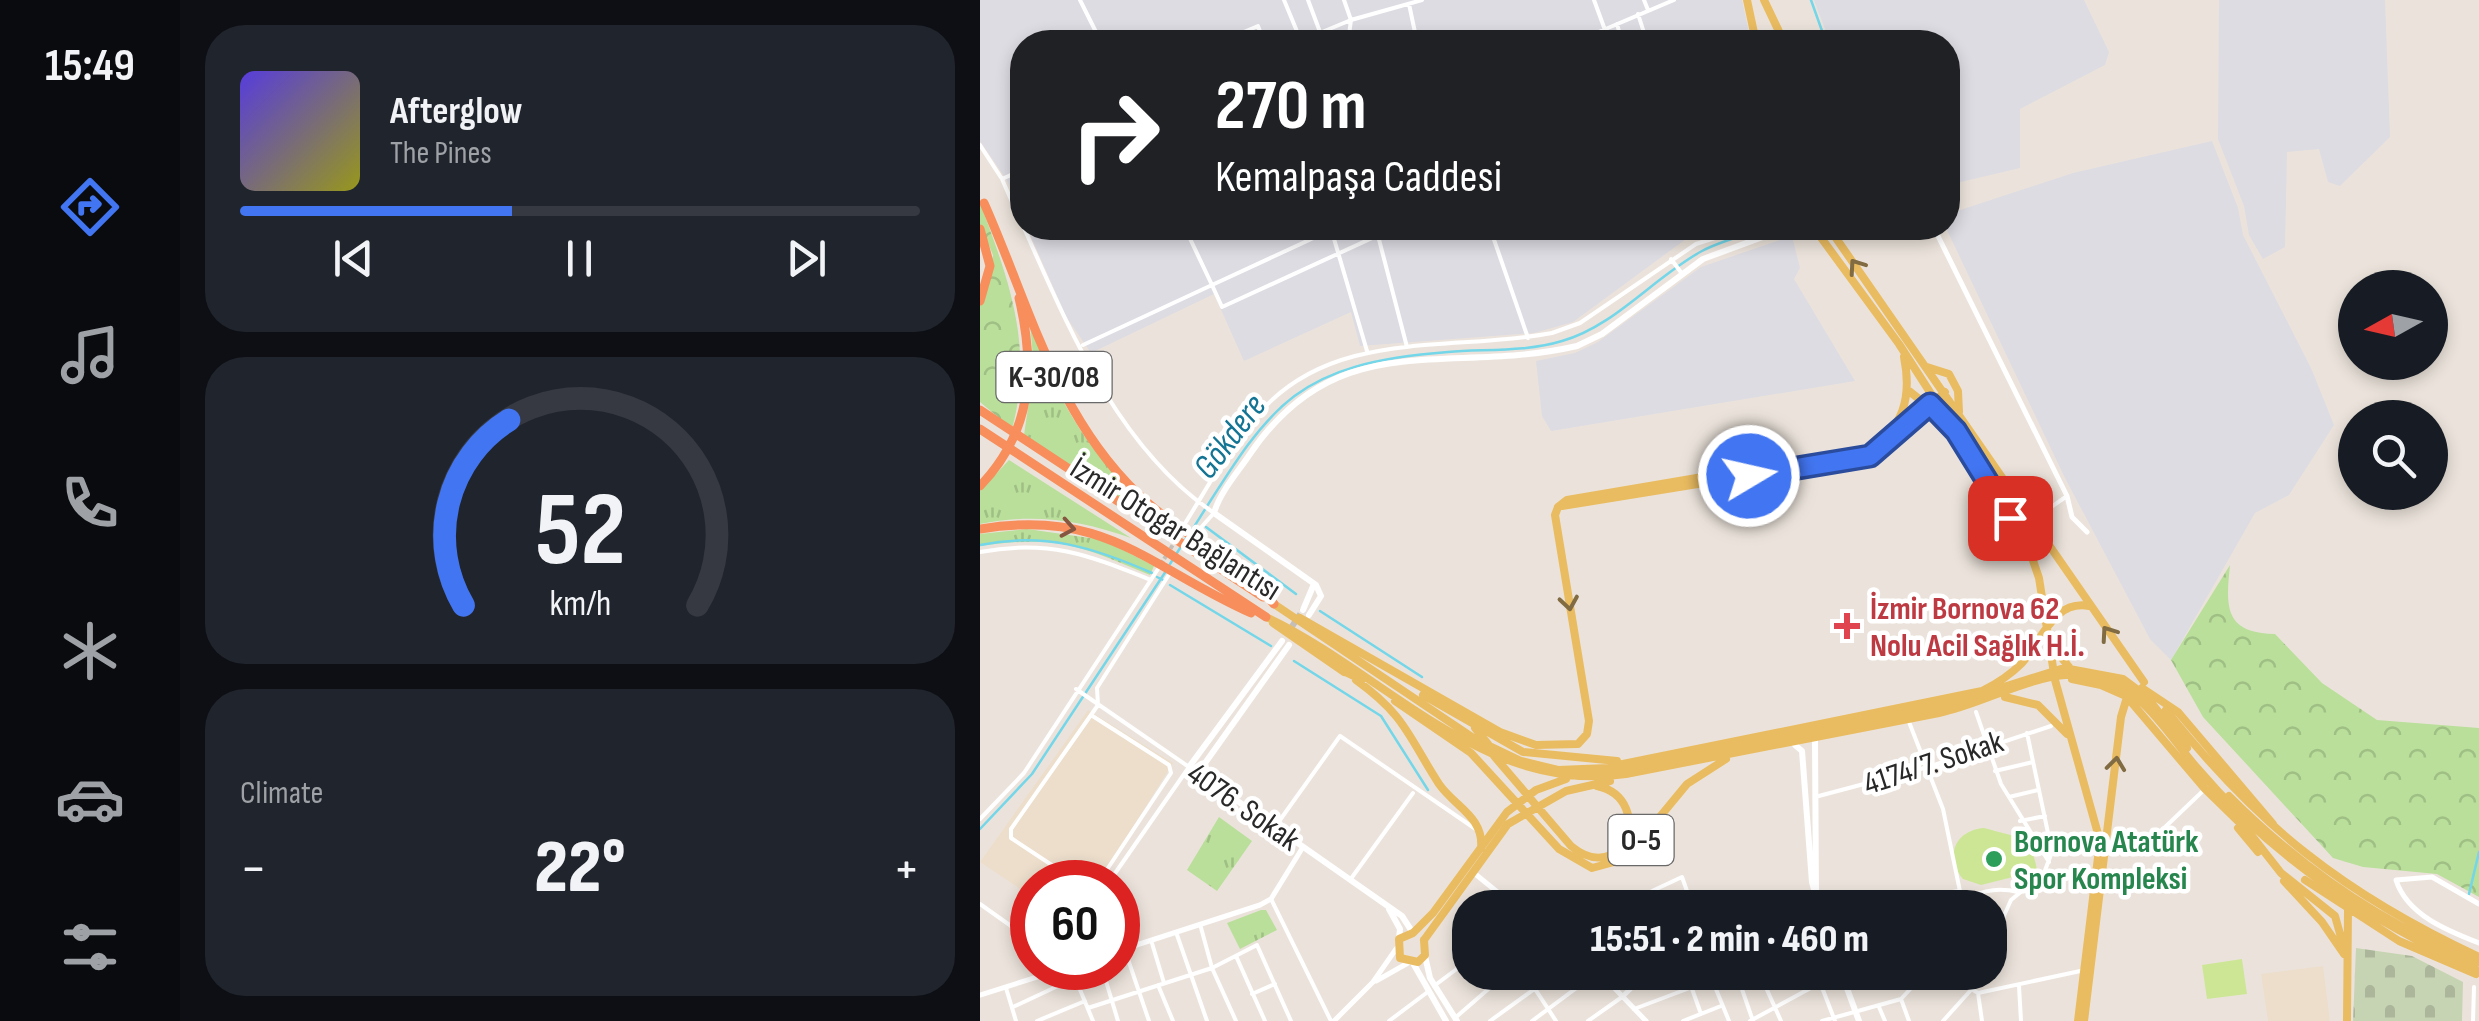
<!DOCTYPE html>
<meta charset="utf-8">
<style>
body{margin:0;font-family:"Sofia Sans Condensed",sans-serif;background:#20242c;color:#f1f3f6;height:100vh;display:flex;flex-direction:column;font-size:38px;white-space:nowrap}
*{box-sizing:border-box;margin:0}
p{font-size:32px;color:#9ea1a6}
.icon{flex:none;width:55px;height:55px;fill:none;stroke:currentColor;stroke-width:2;stroke-linecap:round;stroke-linejoin:round}
.map{position:relative;flex:1;overflow:hidden}
.sheet{display:flex;flex-direction:column;gap:25px;padding:25px;background:#0d0f14;width:800px}
.sheet>*{flex:none}
.top-card{position:absolute;left:30px;top:30px;width:950px;height:210px;border-radius:40px;box-shadow:0 5px 15px #0003;background:#202124;color:#fff;overflow:hidden}
.needle{width:65px;rotate:262deg}
.controls{position:absolute;left:1358px;top:270px;display:grid;gap:20px}
.controls a{display:grid;place-items:center;width:110px;height:110px;border-radius:50%;background:#171b24;box-shadow:0 5px 15px #0003;font-size:50px}
.speed{position:absolute;left:30px;top:860px;display:flex;gap:20px;font-size:50px;font-weight:700;text-align:center}
.speed>*{display:grid;place-content:center;width:130px;height:130px;border-radius:50%;background:#171b24;box-shadow:0 5px 15px #0003;line-height:1}
.speed .limit{border:15px solid #d22;background:#fff;color:#111}
.pin{position:absolute;display:grid;place-items:center;width:85px;height:85px;color:#fff;margin:-42px;border-radius:20px;box-shadow:0 5px 15px #0006}
.me{position:absolute;width:110px;margin:-55px;rotate:81deg;stroke-linejoin:round;filter:drop-shadow(0 0 8px #0008)}
.turn{display:flex;align-items:center;gap:35px;height:210px;padding:0 40px;font-size:45px}
.turn .icon{width:130px;height:130px;stroke-width:2.5}
.turn b{display:block;font-size:70px;line-height:85px}
.big{font-size:75px;font-weight:800;line-height:1.1}
.sheet .tile{flex:1;display:flex;flex-direction:column;justify-content:center;gap:15px;min-width:0;padding:0 35px;border-radius:40px;background:#20242c}
.sheet .dial{align-items:center;gap:0}
.dial svg{height:260px;overflow:visible;fill:none;stroke:#363941;stroke-width:7;stroke-linecap:round;text-anchor:middle}
.dial text{fill:#f1f3f6;stroke:none}
.song{display:flex;align-items:center;gap:30px}
.cover{width:120px;height:120px;border-radius:15px;background:linear-gradient(135deg,hsl(250 70% 55%),hsl(60 70% 35%))}
.played{height:10px;border-radius:5px;background:linear-gradient(90deg,#4275f1 40%,#363941 40%)}
.keys{display:flex;justify-content:space-around;direction:ltr}
.heat{display:flex;justify-content:space-between;align-items:center;font-size:55px;direction:ltr}
.trip{position:absolute;left:472px;top:890px;width:555px;height:100px;border-radius:40px;background:#171b24;box-shadow:0 5px 15px #0003;font-weight:800;line-height:100px;text-align:center}
main{display:flex;flex:1;min-height:0}
.tab-bar{display:flex;flex-direction:column;width:180px;justify-content:space-around;align-items:center;background:#090b0e;color:#9ea1a6}
.tab-bar .icon{width:70px;height:70px}
.tab-bar .active{color:#4275f1}
.tab-bar b{font-size:45px;color:#f1f3f6}
.map>svg:first-child{display:block}
.industrial{fill:#dddce3}
.education{fill:#ecdecb}
.grass{fill:url(#grass-tufts)}
.forest{fill:url(#forest-crowns)}
.cemetery{fill:url(#cemetery-stones)}
.pitch{fill:#cde696}
.lines{fill:none;stroke-linecap:round;stroke-linejoin:round}
.stream{stroke:#73d6e9;stroke-width:2.5}
.minor-tunnel{stroke:#c4beb7;stroke-width:4;stroke-dasharray:4 2;stroke-linecap:butt}
.secondary-tunnel{stroke:#c4beb7;stroke-width:6;stroke-dasharray:6 3;stroke-linecap:butt}
.minor{stroke:#fff;stroke-width:4}
.tertiary{stroke:#fff;stroke-width:5}
.secondary{stroke:#fff;stroke-width:6}
.primary{stroke:#eabc61;stroke-width:8}
.motorway{stroke:#f78e5b;stroke-width:9}
.oneway{stroke:#806b42}
.oneway2{stroke:#865640}
.route-casing{stroke:#2b4c9d;stroke-width:25}
.route{stroke:#4275f1;stroke-width:18}
.health-dot{fill:#e0444e;stroke:#fff;stroke-width:4}
.leisure-dot{fill:#2e9e5b;stroke:#fff;stroke-width:4}
.labels{text-anchor:middle;stroke-width:9;stroke-linejoin:round;paint-order:stroke}
.shield{fill:#fff;stroke:#696969;stroke-width:2.5}
.shield-label{font-size:30px;font-weight:bold;fill:#292929}
.street-label{font-size:32px;fill:#292929;stroke:#fff}
.health-label{font-size:32px;font-weight:bold;fill:#be3a42;stroke:#fff;text-anchor:start}
.leisure-label{font-size:32px;font-weight:bold;fill:#27864d;stroke:#fff;text-anchor:start}
.water-label{font-size:35px;font-style:italic;fill:#137493;stroke:#fff}
</style>
<main>
<nav class="tab-bar">
<b>15:49</b>
<svg class="icon active" aria-label="directions" viewBox="0 0 24 24"><path d="M12 3l9 9-9 9-9-9zM9 14v-3h6M13 9l2 2-2 2"/></svg>
<svg class="icon" aria-label="music" viewBox="0 0 24 24"><path d="M9 18V5l10-2v13"/><circle cx="6" cy="18" r="3"/><circle cx="16" cy="16" r="3"/></svg>
<svg class="icon" aria-label="phone" viewBox="0 0 24 24"><path d="M5 4h4l2 5-3 2q2 4 5 5l2-3 5 2v4C11 20 4 13 5 4z"/></svg>
<svg class="icon" aria-label="climate" viewBox="0 0 24 24"><path d="M12 3v18M4 7l16 10M4 17L20 7"/></svg>
<svg class="icon" aria-label="car" viewBox="0 0 24 24"><path d="M5 17H2v-5l4-1 3-4h7l3 4 3 1v5h-3M9 17h6M6 11h13"/><circle cx="7" cy="17" r="2"/><circle cx="17" cy="17" r="2"/></svg>
<svg class="icon" aria-label="filters" viewBox="0 0 24 24"><path d="M4 7h16M4 17h16"/><circle cx="9" cy="7" r="2"/><circle cx="15" cy="17" r="2"/></svg>
</nav>
<section class="sheet">
<div class="tile">
<div class="song"><i class="cover"></i><div><b>Afterglow</b><p>The Pines</p></div></div>
<div class="played"></div>
<div class="keys"><svg class="icon" aria-label="previous" viewBox="0 0 24 24"><path d="M18 5L8 12l10 7zM5 5v14"/></svg><svg class="icon" aria-label="pause" viewBox="0 0 24 24"><path d="M8 5v14M16 5v14"/></svg><svg class="icon" aria-label="next" viewBox="0 0 24 24"><path d="M6 5l10 7-10 7zM19 5v14"/></svg></div>
</div>
<div class="tile dial"><svg viewBox="0 0 100 80">
<path d="M14 69A42 42 0 1 1 86 69"/>
<path d="M14 69A42 42 0 0 1 28 12" stroke="#4275f1"/>
<text x="50" y="56" font-size="32" font-weight="700">52</text>
<text x="50" y="72" font-size="11">km/h</text>
</svg></div>
<div class="tile"><p>Climate</p>
<div class="heat"><a>−</a><b class="big">22°</b><a>+</a></div>
</div>
</section>
<div class="map">
<svg width="1499" height="1021" viewBox="0 0 1499 1021">
<defs>
<pattern id="grass-tufts" width="24" height="20" patternUnits="userSpaceOnUse" patternTransform="scale(2.5)"><rect width="24" height="20" fill="#b9df9a"/><path d="M3 7l-1-3M5 7V3M7 7l1-3M15 17l-1-3M17 17v-4M19 17l1-3" fill="none" stroke="#9fbf85"/></pattern>
<pattern id="forest-crowns" width="20" height="18" patternUnits="userSpaceOnUse" patternTransform="scale(2.5)"><rect width="20" height="18" fill="#b9df9a"/><path d="M2 6a3 3 0 1 1 6 0M12 15a3 3 0 1 1 6 0" fill="none" stroke="#9fbf85"/></pattern>
<pattern id="cemetery-stones" width="16" height="16" patternUnits="userSpaceOnUse" patternTransform="scale(2.5)"><rect width="16" height="16" fill="#c7d4b3"/><path d="M2 7V4a2 2 0 0 1 4 0v3zM10 15v-3a2 2 0 0 1 4 0v3z" fill="#abb69a"/></pattern>
</defs>
<rect width="100%" height="100%" fill="#ebe3db"/>
<!-- industrial -->
<path class="industrial" d="M0,0H762L771,42H42V217L28,182L0,141Z
M834,0H1104L1129,52L1125,65L1040,109V168L968,185V42H850Z
M1239,0H1405L1410,137L1360,186L1348,182L1339,149L1307,152L1305,247L1283,259L1269,235L1264,206L1238,139Z
M1232,141L1258,208L1263,235L1331,368L1354,425L1309,495L1275,513L1191,660L1170,639L1084,476L966,228L968,214L1093,173Z
M47,228H746L706,239L593,322L554,333L380,346L371,312L264,361L234,294L111,353L87,318Z
M812,236L820,268L814,279L875,381L571,431L562,416L556,361L595,353L618,342L721,267Z"/>
<!-- education -->
<path class="education" d="M108,710L193,763L123,875L124,882H52V897L0,862Z
M1343,966L1350,1021H1288L1281,974Z"/>
<!-- grass -->
<path class="grass" d="M50,323C71,386 98,435 143,484C158,500 183,514 193,532L44,435L54,368Z
M29,460L151,538C101,520 52,513 0,524V491Z
M47,529L124,540L174,566L170,575C97,545 81,535 0,546V534Z
M239,817L272,841L237,891L207,870Z
M281,910H286L297,930L260,949L247,923Z"/>
<!-- forest -->
<path class="forest" d="M0,203C29,280 54,347 32,429L0,402V306L8,288L13,255L0,224Z
M1250,565C1246,605 1243,633 1295,634L1342,683L1397,720L1499,728V897L1457,874L1383,867L1353,858L1223,717L1191,660Z"/>
<!-- cemetery -->
<path class="cemetery" d="M1376,948L1432,956L1483,982L1482,1021H1373Z"/>
<!-- pitch -->
<path class="pitch" d="M1004,828C1035,837 1052,835 1057,871L1001,885L983,879C964,857 975,830 1004,828Z
M1262,959L1267,994L1227,999L1222,965Z"/>
<g class="lines">
<!-- stream -->
<path class="stream" d="M831,0L846,42
M226,527L316,594
M212,530C291,405 312,364 468,352C505,349 546,352 582,341C635,326 674,277 722,251C741,241 765,235 786,228
M0,545C64,532 113,547 172,573
M190,564L207,537
M177,577L183,580
M190,585L291,646
M340,611L442,677
M314,661L401,716L448,790
M0,829L52,774L186,571
M1489,894L1499,852"/>
<!-- minor-tunnel -->
<path class="minor-tunnel" d="M181,564L202,530"/>
<!-- secondary-tunnel -->
<path class="secondary-tunnel" d="M307,634L323,610"/>
<!-- minor -->
<path class="minor" d="M100,0L121,42
M304,0L321,41
M328,0L340,32
M364,0L371,20L368,42
M614,0L625,30
M664,0L668,10
M429,4L437,42
M658,14L667,42
M637,24L642,42
M240,42L278,26L284,42
M318,42L371,20L442,0
M595,42L694,0
M0,145L22,179L42,225
M22,179L42,170
M44,228C89,329 138,448 234,513L216,533
M355,228L232,285L242,307L414,228
M396,228L427,347
M510,228L548,338
M352,232L387,351
M691,259L703,275
M103,345L232,285L205,228
M1054,519L1087,496
M204,525C228,487 251,443 282,410C357,328 473,352 572,333L600,323L716,244L766,228
M0,552C69,539 108,555 171,580
M96,689L209,767L129,882
M996,712L1021,784L1069,862
M111,715L189,765L191,773L126,871L93,879L31,838V829L111,715L118,705L117,688L190,573
M929,722L963,809L982,901
M1015,771L1053,762
M835,797L948,767L1071,726
M1029,797L1058,790
M0,819L44,773L180,566
M1040,821L1065,816
M295,827L360,736L497,830
M1182,830L1225,789
M370,880L433,793
M672,891L702,877L713,908
M291,899L351,1021
M0,904L52,941
M600,908L613,893L634,896L649,908
M882,908L978,891
M979,908C992,890 1018,887 1038,892
M220,924L232,968L256,1021
M138,930L169,1021
M196,932L227,1021
M171,940L184,983
M1010,947L1031,900L1064,873L1072,852L1047,733
M256,956L285,1021
M91,968L113,1021
M122,968L138,1021
M544,972L576,1021
M706,972L721,1014
M729,972L749,1021
M756,972L773,1021
M779,972L801,1021
M836,972L855,1021
M964,972L998,993L1002,1021
M178,985L193,1021
M454,986L490,959
M1039,986L1041,1021
M26,988L36,1021
M998,993L1105,970
M272,994L295,984
M921,999L929,1021
M33,1007L95,978
M899,1007L905,1021
M108,1008L232,968L277,945L311,1021
M654,1009L752,972
M475,1018L528,972
M57,1021L105,1001
M409,1021L449,991
M510,1021L578,972
M552,1021L618,972
M608,1021L642,997
M703,1021L741,1006
M770,1021L840,983
M842,1021L921,999L946,972
M963,1021L990,991L998,972
M1493,1021L1494,987"/>
<!-- tertiary -->
<path class="tertiary" d="M954,228L1087,496L1092,517L1107,532
M494,873L537,908
M1499,904L1452,877L1416,880C1427,915 1468,931 1499,943
M804,908L836,896
M138,951L280,905L291,899L323,847
M619,972L666,1021
M396,981L428,963
M0,995L86,968
M642,997L668,972
M354,1021L393,982L416,949"/>
<!-- secondary -->
<path class="secondary" d="M323,610L334,584
M329,615L341,596L336,585L234,513C240,492 258,472 270,454C359,323 467,376 597,346L622,334L723,259L807,228
M302,641L209,767L422,916L433,933
M835,741L836,895
M815,745L822,751L832,882L839,908
M218,773L309,645
M409,909L420,929L419,939
M445,956L450,978L477,1021
M433,963L466,1021
M861,972L879,1021"/>
<!-- primary -->
<path class="primary" d="M767,0L776,42
M784,0L804,42
M834,228L919,344L1047,543L1059,578L1075,680L1120,841L1098,1021
M849,228L1164,682
M947,367L969,374L978,391L979,412
M929,391L963,418
M582,506L890,456L965,392
M578,507L587,500L887,449C924,429 932,397 924,357
M294,604L495,739L541,761L578,770L652,767L957,708L1084,668L1143,679L1166,696L1207,748
M286,617C405,673 503,795 646,774L959,713C1008,703 1062,667 1112,676C1162,685 1187,734 1218,769C1297,862 1390,920 1499,971
M320,618L520,732L556,745L598,744L607,734L609,721L575,515L578,507
M293,623L364,672
M1070,643L1089,667
M363,671L382,680
M1092,679L1121,685L1146,696L1225,789L1269,832
M376,680C426,716 428,736 459,784C475,807 504,817 501,848
M1162,688L1198,712L1293,824
M443,695L543,752L637,761
M1025,697L1058,705L1087,734
M415,701L491,753L579,849L612,868L645,859L707,784L746,759
M1186,710C1279,827 1364,894 1499,957
M495,728L508,744
M514,756L591,846C609,861 628,862 644,845C656,820 646,792 617,786
M633,766L1002,691C1016,684 1030,675 1041,664C1061,643 1073,599 1109,606
M1249,796C1321,868 1404,926 1499,962
M1258,828L1278,852
M1268,831L1301,873L1355,916L1364,948
M1325,880L1419,941L1496,974
M1304,881L1342,922L1364,954
M444,940L528,824L586,791L630,781
M444,940L445,955L438,962L420,958L419,939L433,933L453,913L527,812L556,790L586,779
M1104,1021L1141,717L1148,694
M1367,1021L1368,909"/>
<!-- motorway -->
<path class="motorway" d="M4,203C49,304 75,414 157,493C199,534 256,559 294,604
M0,229L10,266L0,301
M0,410L283,597
M0,429L286,617
M0,486C52,432 56,369 39,298
M0,529C126,508 168,567 271,613"/>
</g>
<!-- one-way arrows -->
<defs><path id="oneway-chevron" d="M-2-3.5L2.5 0L-2 3.5" fill="none" stroke-width="1.6" stroke-linecap="round" stroke-linejoin="round" transform="scale(2.5)"/></defs>
<g class="oneway">
<use href="#oneway-chevron" transform="translate(876 266) rotate(-125)"/>
<use href="#oneway-chevron" transform="translate(589 603) rotate(81)"/>
<use href="#oneway-chevron" transform="translate(1128 633) rotate(-125)"/>
<use href="#oneway-chevron" transform="translate(1136 764) rotate(-83)"/>
</g>
<use class="oneway2" href="#oneway-chevron" transform="translate(88 528) rotate(10)"/>
<g class="lines">
<!-- route casing -->
<g class="route-casing">
<path id="route" d="M769,476L890,456L950,404L976,431L1030,518"/>
</g>
<!-- route -->
<use href="#route" class="route"/>
</g>
<!-- markers -->
<path class="health-dot" d="M862 611h10v10h10v10h-10v10h-10v-10h-10v-10h10z"/>
<circle class="leisure-dot" cx="1014" cy="859" r="10"/>
<g class="labels">
<!-- shield labels -->
<g class="shield">
<rect x="16.5" y="352" width="115" height="50" rx="8"/>
<rect x="628.5" y="815" width="65" height="50" rx="8"/>
</g>
<g class="shield-label">
<text x="74" y="387">K-30/08</text>
<text x="661" y="850">O-5</text>
</g>
<!-- street labels -->
<g class="street-label">
<text transform="translate(196 528) rotate(32)" y="11">İzmir Otogar Bağlantısı</text>
<text transform="translate(953 762) rotate(-18)" y="11">4174/7. Sokak</text>
<text transform="translate(264 806) rotate(35)" y="11">4076. Sokak</text>
</g>
<!-- health labels -->
<g class="health-label">
<text x="890" y="619">İzmir Bornova 62<tspan x="890" dy="37">Nolu Acil Sağlık H.İ.</tspan></text>
</g>
<!-- leisure labels -->
<g class="leisure-label">
<text x="1034" y="852">Bornova Atatürk<tspan x="1034" dy="37">Spor Kompleksi</tspan></text>
</g>
<!-- water labels -->
<g class="water-label">
<text transform="translate(249 436) rotate(-53)" y="12">Gökdere</text>
</g>
</g>
</svg>
<div class="controls">
<a><svg class="needle" viewBox="-14 -14 28 28"><path d="M0-13l5 13h-10z" fill="#e53935"/><path d="M0 13l5-13h-10z" fill="#9ea1a6"/></svg></a>
<a><svg class="icon" aria-label="search" viewBox="0 0 24 24"><circle cx="10" cy="10" r="6"/><path d="M15 15l6 6"/></svg></a>
</div>
<div class="speed"><div class="limit">60</div></div>
<div class="pin" style="left:1030px;top:518px;background:#d93025"><svg class="icon" aria-label="arrive" viewBox="0 0 24 24"><path d="M6 21V4h12l-3 4 3 4H6"/></svg></div>
<svg class="me" style="left:769px;top:476px" viewBox="-20 -20 40 40"><circle r="17" fill="#4275f1" stroke="#fff" stroke-width="3"/><path d="M0-11L8 9 0 5-8 9z" fill="#fff"/></svg>
<div class="trip">15:51 · 2 min · 460 m</div>
<div class="top-card">
<div class="turn"><svg class="icon" aria-label="right" viewBox="0 0 24 24"><path d="M7 20v-9h11M14 6l5 5-5 5"/></svg><div><b>270 m</b>Kemalpaşa Caddesi</div></div>
</div>
</div>
</main>
